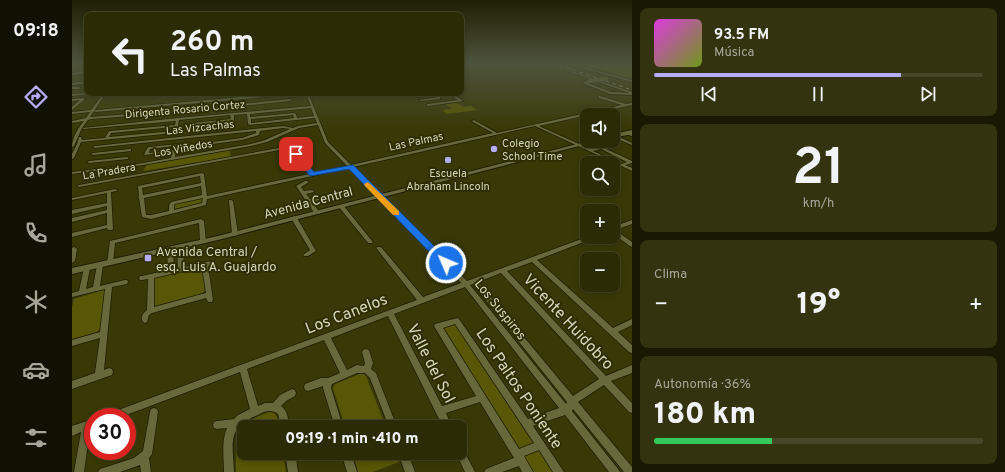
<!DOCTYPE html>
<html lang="es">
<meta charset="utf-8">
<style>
body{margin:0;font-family:Overpass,sans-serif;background:#33330f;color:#f1f3f6;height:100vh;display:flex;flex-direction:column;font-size:15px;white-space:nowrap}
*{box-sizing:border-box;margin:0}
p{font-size:13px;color:#a6a79a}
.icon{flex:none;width:22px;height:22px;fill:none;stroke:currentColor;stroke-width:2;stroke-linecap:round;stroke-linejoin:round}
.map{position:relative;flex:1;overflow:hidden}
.sheet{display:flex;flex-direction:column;gap:8px;padding:8px;background:#181803;width:373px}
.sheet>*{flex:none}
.hud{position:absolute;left:12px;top:12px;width:380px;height:84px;border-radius:8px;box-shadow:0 2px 6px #0003,0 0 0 1px #474727;background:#2b2b05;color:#f1f3f6;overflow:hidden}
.controls{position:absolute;left:508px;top:108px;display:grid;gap:8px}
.controls a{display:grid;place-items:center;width:40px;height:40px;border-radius:8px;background:#2b2b05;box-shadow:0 2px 6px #0003,0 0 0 1px #474727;font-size:20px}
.speed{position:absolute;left:12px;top:408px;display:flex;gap:8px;font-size:20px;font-weight:700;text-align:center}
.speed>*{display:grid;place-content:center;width:52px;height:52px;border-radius:50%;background:#2b2b05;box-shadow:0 2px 6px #0003,0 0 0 1px #474727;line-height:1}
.speed .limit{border:6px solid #d22;background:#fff;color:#111}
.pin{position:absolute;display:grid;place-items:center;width:34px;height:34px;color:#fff;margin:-17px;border-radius:8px;box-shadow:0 2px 6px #0006}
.me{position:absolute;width:44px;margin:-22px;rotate:315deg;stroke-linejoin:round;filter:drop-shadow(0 0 3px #0008)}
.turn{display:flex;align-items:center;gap:14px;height:84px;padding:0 20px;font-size:18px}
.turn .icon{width:52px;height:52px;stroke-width:2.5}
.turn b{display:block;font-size:28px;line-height:34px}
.big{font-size:30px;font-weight:800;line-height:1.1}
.sheet .card{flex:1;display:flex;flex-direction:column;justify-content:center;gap:6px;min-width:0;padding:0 14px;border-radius:8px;background:#33330f}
.sheet .dial{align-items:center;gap:0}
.dial b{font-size:52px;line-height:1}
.song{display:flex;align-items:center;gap:12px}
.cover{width:48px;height:48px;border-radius:6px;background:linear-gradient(135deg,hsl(300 70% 55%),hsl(80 70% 35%))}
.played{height:4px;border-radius:2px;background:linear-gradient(90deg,#b6acf8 75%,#474727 75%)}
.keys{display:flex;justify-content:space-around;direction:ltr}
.heat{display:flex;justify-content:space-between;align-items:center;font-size:22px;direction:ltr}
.charge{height:6px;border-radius:3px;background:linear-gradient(90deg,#34c759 36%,#474727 0)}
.trip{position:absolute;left:165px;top:420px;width:230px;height:40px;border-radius:8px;background:#2b2b05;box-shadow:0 2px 6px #0003,0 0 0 1px #474727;font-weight:800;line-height:40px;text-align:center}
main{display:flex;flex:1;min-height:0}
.tabs{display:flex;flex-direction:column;width:72px;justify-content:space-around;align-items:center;background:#111102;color:#a6a79a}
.tabs .icon{width:28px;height:28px}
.tabs .on{color:#b6acf8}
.tabs b{font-size:18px;color:#f1f3f6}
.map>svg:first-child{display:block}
.green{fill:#575705}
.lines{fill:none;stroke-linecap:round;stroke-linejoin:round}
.street-casing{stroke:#1f1f00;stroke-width:1.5}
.secondary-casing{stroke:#1f1f00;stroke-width:2}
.street{fill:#68693b;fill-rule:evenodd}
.secondary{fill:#68693b;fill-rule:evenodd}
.rail{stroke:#a9ab8b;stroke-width:1;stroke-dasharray:3.5 3.5;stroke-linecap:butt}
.secondary-bridge-casing{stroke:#1f1f00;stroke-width:4.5;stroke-linecap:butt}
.secondary-bridge{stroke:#68693b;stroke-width:4}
.route{fill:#1a73e8;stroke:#114b97}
.slow{fill:#f59e0b}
.poi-dot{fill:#b6acf8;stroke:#2f2e00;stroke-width:1.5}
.labels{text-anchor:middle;stroke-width:4;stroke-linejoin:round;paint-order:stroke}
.far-street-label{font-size:11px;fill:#d3d5bc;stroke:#2f2e00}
.far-poi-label{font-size:11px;fill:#d3d5bc;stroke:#2f2e00;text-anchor:start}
.street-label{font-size:13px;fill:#d3d5bc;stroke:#2f2e00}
.poi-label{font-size:13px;fill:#d3d5bc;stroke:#2f2e00;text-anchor:start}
.near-street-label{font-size:16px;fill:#d3d5bc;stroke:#2f2e00}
</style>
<main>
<nav class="tabs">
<b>09:18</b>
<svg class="icon on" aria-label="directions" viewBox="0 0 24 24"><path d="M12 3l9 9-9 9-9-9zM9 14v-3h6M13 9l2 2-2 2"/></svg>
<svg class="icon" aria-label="music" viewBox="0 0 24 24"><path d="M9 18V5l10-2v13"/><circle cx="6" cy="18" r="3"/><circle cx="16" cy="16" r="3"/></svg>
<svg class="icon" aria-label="phone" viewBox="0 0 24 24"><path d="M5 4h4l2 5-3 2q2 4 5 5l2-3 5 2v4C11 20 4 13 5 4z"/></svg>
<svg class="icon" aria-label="climate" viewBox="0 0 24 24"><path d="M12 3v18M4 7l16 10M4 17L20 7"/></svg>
<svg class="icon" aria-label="car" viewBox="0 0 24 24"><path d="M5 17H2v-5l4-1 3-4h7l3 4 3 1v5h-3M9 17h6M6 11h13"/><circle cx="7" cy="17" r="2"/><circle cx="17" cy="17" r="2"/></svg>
<svg class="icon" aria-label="filters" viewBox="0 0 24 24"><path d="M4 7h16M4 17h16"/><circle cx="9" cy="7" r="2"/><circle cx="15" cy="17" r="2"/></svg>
</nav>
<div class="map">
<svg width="560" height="472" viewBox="0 0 560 472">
<rect width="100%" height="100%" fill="#393907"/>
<!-- green -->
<path class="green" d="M498,63H560V80Z
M385,103L392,107L399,106L405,110L375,114L370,110L380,109L373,104Z
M156,150L158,151L159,157L71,171L74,166L78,164Z
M130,197L131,203L128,204L102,209L101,204Z
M128,267L131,269L133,290L130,294L82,306V281L83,278Z
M31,290L33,291L28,329L25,332L0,339V307L2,299Z
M381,323L386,327L484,472H460L370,329Z
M290,373L294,376L314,427H273L261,388L263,384Z
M197,412C206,412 206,420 207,427H172V453H211L214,472H164V429L170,423Z
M281,453H324L327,462L301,472H286Z"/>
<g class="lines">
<!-- street casing -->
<g class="street-casing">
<path id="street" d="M15,63V65L9,72L15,71V73L0,75V73L6,72Z
M416,63H426L389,66V64Z
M474,63H477L560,92V94Z
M15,81V83L0,85V83Z
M0,87H7L8,88L7,89H0Z
M15,93H23L0,96V94Z
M32,93H34L18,117L124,109L218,99L220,100L218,101L124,111L19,119L16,120L10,128L106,118L239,106L235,96L217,97L216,96L217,95L234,94V93H236L256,142L279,165L421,133L401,122L400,121L402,120L425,133L550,105L527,98V96H528L554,104L560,103V105L467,126L518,149L530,147L560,161V163L553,165L560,168V171L463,126L281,167L395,281L515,237H523L522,238L465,260L541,328L560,319V325L546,332L560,345V353L557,352L460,262L435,271L534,376L560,365V373L539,381L560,403V413L557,412L532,385L506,402L560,467V472H552L501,409L500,411L546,469L548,472H537L493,415L461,426L490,469L492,472H481L467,450L452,456L461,472H450L447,466L430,472H412L414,469L442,458L408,402L374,413L380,427H371L316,316L259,338L275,370L285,365L292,366L293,363L290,352L291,350L294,349L297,350L301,363L299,369L304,373L305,376L325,427H317L298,378L293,373H285L260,384L259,388L271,427H263L251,388V386L236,391L233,390L232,387L233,384L249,378H256L268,373L252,340L175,369L186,406L193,403H201L208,395L220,389L223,390L224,393L223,396L214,401L209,406C216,411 216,419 217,427H209L206,414C199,409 193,411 186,415C154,428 161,443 162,472H152C152,457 149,442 155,428L145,429L142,428L141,425L142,422L145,421L162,419L166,415L178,409L168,372L49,417H34L35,414L38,413L345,300L305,249L304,248L305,247H309L351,297L389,283L277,168L135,199L134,205L79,219L70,217L67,198L66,197L67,196L66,187V186L130,173L132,174L135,196L237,174L222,154L224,153H225L241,173L275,166L253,143L246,125L227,128L195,142L179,146L71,165L0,174V172L71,163L99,158L100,152L73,155L72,154L76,147H77L105,144L103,157L179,144L193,140L218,129L211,128L188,131L187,135L170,140L126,146L124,145L125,144L170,138L184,133V131L22,148L21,147L23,146L211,126L221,128L226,126L245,123L243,118L178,125L176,124L175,114L162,115V127L120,131L118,130L120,123L159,119L158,115L107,120L105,132L103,133L9,142L2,158L0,159V154L5,144L7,137H9L10,140L33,138L37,131H38L103,125L104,121L12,129L10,128L2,146L0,147C0,138 6,128 12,121L0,123V121L14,118L18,112L0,114V112L19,110ZM239,108L242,116L225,118L224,114L222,113L178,117V114ZM221,115L222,118L179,123V119ZM159,121V125L122,129L123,125ZM102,127L101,131L37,137L39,133ZM102,146L101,150L77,153L78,149ZM529,149L555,162L549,164L521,151ZM128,176L129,183L71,195L70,188ZM129,186L130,195L99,202L97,205V211L79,215H74L72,198ZM131,198L130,203L102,210V205L103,204ZM429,273L527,379L501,396L406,282ZM401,284L495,402L494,404L398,285ZM393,287L487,408L456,419L387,319L385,318L363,324L362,326L404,396L370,406L322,314ZM383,324L462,443L447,449L371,328Z
M216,93L217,94V95L24,112L22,111L24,110Z
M362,93H363V95L345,97L344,96Z
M376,93H379L391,101L356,106L354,105L356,104L386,100Z
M367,97H368V99L349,101L347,100Z
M12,98V100L0,110V107L8,100L0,101V99Z
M553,132L560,134V136L553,134Z
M541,135H543L560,143V145L541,137Z
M212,147L214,148L213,149L7,187L5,186L7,185Z
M58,149H59V151L21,155L19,154L21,153Z
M55,157L57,158L56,159L17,163L15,162L17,161Z
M233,181H235L237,182L229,187L232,191L240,190L242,191V192L234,194L238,199L247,198L249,199V200L240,202L248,213L247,214H243L224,186Z
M43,189L45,190V191L39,192L41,229L40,230H36L35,228L0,237V233L35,225V213L0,222V218L35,210V206L0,214V210L35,203V193L0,200V198Z
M157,200H159L161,201L166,234L163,236L160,234L157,201Z
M267,205H271L300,241L301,242L300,243H296L267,207Z
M222,216L225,218L244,251L236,256H232L231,255L238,250L219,218Z
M129,219L132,221L134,242L133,243H129L128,242L127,223L43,243L41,263L40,264H36L35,263L38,241Z
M560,220V224L543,230L560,242V247L558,246L541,234V227Z
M108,245L111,247L112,267L139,261L141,262L142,263L141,264L136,266L141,300L140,302H136L134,298L80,313L77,315L75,322L73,323L71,322C68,317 71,313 75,310L76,279L70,280H68L67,278L68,276H70L96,270L95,249L98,247L101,249L102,269L106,268L105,247ZM130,267L134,293L82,307V278Z
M2,247L5,249L3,261L0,263V248Z
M28,263L30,264L31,265L28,286L53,280H55L56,282L55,284L40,287L32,370L37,368L40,369L41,372L40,375L0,389V381L23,373L28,338L0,346V340L28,332L33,289L0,297V293L7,291L12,268L13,267H17L18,268L14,289L21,287L25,265L26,264Z
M82,408L85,409L86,412L80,454L77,458L79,472H69L68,465L48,472H26L28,469L62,458L71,451L78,412L79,409Z
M21,419V427L18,429L12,472H2L9,432L0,436V426Z
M388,447L391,449L403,472H393L384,453H388Z
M213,453H223L226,472H216Z
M269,453H279L285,472H275Z
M326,453H336L343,472H333Z"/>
</g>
<!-- secondary casing -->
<g class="secondary-casing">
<path id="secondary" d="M492,63H497L560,80V82Z
M517,80L519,81L516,83L539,92L560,93V95L538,94L510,83Z
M560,130V134L541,138V134Z
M517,141H526L146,240L0,274V268L146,236Z"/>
</g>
<!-- street -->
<use href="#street" class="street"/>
<!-- secondary -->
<use href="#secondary" class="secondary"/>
<!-- rail -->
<path class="rail" d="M481,63L560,90"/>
<!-- secondary-bridge casing -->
<g class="secondary-bridge-casing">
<path id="secondary-bridge" d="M517,81L534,79"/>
</g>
<!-- secondary-bridge -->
<use href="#secondary-bridge" class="secondary-bridge"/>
</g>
<!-- sky -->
<linearGradient id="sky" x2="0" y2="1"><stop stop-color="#1f1f04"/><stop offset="0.49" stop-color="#4e543c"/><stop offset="1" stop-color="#4e543c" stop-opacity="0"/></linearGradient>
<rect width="560" height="129" fill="url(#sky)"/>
<!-- route -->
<path class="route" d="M222,153H227L242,172L281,165L377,261L378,263L377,265H370L277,169L238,176L221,154Z"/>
<!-- slow -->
<path class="slow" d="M296,182L327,211V215H321L293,186L292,184Z"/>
<!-- markers -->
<g class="poi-dot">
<circle cx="422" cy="149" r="4"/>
<circle cx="376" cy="160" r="4"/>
<rect x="72" y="254" width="8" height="8" rx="2"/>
</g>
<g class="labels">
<!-- far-street labels -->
<g class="far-street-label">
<text transform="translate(113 109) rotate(-5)" y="4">Dirigenta Rosario Cortez</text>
<text transform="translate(128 127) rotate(-6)" y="4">Las Vizcachas</text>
<text transform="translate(344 141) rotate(-12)" y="4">Las Palmas</text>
<text transform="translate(111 148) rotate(-10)" y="4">Los Viñedos</text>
<text transform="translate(37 171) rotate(-10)" y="4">La Pradera</text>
</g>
<!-- far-poi labels -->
<g class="far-poi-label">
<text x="430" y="147">Colegio<tspan x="430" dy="13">School Time</tspan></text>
<text x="376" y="177" text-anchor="middle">Escuela<tspan x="376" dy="13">Abraham Lincoln</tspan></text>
</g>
<!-- street labels -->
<g class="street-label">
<text transform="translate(236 202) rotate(-15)" y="5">Avenida Central</text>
<text transform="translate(429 309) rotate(51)" y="5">Los Suspiros</text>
</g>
<!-- poi labels -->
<g class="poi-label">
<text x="84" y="256">Avenida Central /<tspan x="84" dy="15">esq. Luis A. Guajardo</tspan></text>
</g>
<!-- near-street labels -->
<g class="near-street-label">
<text transform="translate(274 313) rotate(-21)" y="6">Los Canelos</text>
<text transform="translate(497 321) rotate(47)" y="6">Vicente Huidobro</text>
<text transform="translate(360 363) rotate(63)" y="6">Valle del Sol</text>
<text transform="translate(448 388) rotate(56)" y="6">Los Paltos Poniente</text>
</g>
</g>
</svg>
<div class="controls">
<a><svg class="icon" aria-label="sound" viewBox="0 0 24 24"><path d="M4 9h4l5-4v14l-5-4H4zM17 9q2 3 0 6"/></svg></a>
<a><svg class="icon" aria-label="search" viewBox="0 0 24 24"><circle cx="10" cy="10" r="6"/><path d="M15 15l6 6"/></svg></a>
<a>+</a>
<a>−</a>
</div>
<div class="speed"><div class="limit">30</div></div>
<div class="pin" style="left:224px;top:154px;background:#d93025"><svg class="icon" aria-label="arrive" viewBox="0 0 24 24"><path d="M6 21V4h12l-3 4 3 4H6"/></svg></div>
<svg class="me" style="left:374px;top:263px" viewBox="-20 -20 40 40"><circle r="17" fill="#1a73e8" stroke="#fff" stroke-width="3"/><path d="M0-11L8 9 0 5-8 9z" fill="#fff"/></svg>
<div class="trip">09:19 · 1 min · 410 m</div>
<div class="hud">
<div class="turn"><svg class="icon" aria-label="left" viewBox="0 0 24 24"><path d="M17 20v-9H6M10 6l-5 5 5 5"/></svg><div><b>260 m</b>Las Palmas</div></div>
</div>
</div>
<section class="sheet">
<div class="card">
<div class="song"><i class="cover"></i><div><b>93.5 FM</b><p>Música</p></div></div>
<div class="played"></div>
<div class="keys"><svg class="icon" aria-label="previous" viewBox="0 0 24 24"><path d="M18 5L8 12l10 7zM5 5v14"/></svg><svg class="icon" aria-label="pause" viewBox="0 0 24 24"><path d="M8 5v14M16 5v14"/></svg><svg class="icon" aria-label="next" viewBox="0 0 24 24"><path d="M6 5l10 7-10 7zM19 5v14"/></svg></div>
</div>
<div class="card dial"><b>21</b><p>km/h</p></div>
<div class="card"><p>Clima</p>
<div class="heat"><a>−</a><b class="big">19°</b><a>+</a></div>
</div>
<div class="card"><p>Autonomía · 36%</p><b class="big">180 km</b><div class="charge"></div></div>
</section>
</main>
